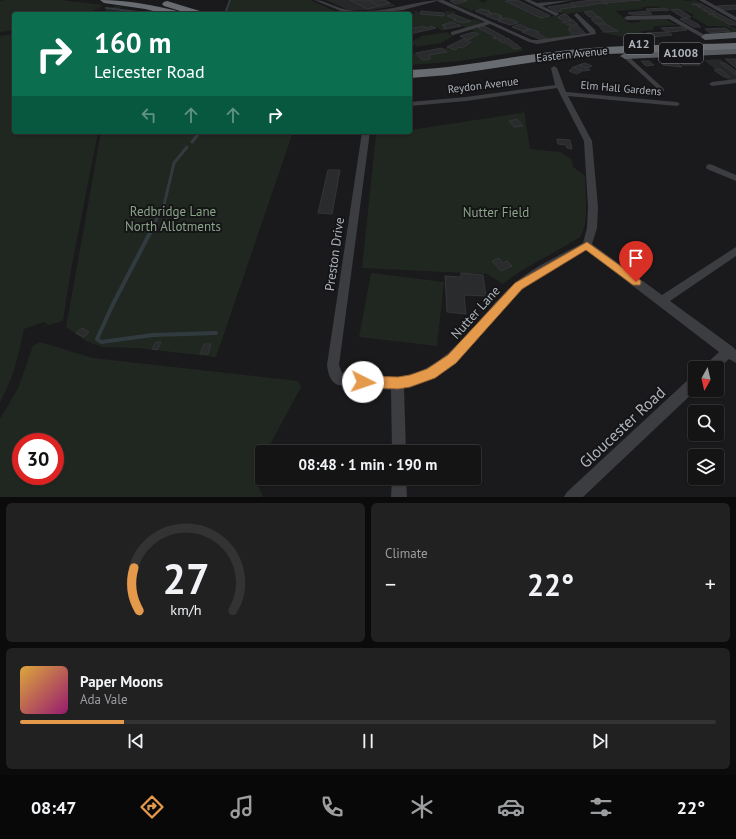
<!DOCTYPE html>
<meta charset="utf-8">
<style>
body{margin:0;font-family:"PT Sans",sans-serif;background:#212122;color:#f1f3f6;height:100vh;display:flex;flex-direction:column;font-size:15px;white-space:nowrap}
*{box-sizing:border-box;margin:0}
p{font-size:13px;color:#9d9ea0}
.icon{flex:none;width:22px;height:22px;fill:none;stroke:currentColor;stroke-width:2;stroke-linecap:round;stroke-linejoin:round}
.map{position:relative;height:497px;overflow:hidden}
.drawer{display:flex;flex-direction:column;gap:6px;padding:6px;background:#0b0b0c;flex:1}
.drawer>*{flex:none}
.guide{position:absolute;left:12px;top:12px;width:400px;height:122px;border-radius:4px;box-shadow:0 1px 3px #0004,0 0 0 1px #333334;background:#0b6e4f;color:#fff;overflow:hidden}
.needle{width:26px;rotate:188deg}
.fabs{position:absolute;left:688px;top:361px;display:grid;gap:8px}
.fabs a{display:grid;place-items:center;width:36px;height:36px;border-radius:4px;background:#141415;box-shadow:0 1px 3px #0004,0 0 0 1px #333334;font-size:20px}
.speed{position:absolute;left:12px;top:433px;display:flex;gap:8px;font-size:20px;font-weight:700;text-align:center}
.speed>*{display:grid;place-content:center;width:52px;height:52px;border-radius:50%;background:#141415;box-shadow:0 1px 3px #0004,0 0 0 1px #333334;line-height:1}
.speed .limit{border:6px solid #d22;background:#fff;color:#111}
.pin{position:absolute;display:grid;place-items:center;width:34px;height:34px;color:#fff;margin:-41px -17px;border-radius:50% 50% 50% 0;rotate:-45deg;box-shadow:0 0 4px #0007}
.pin .icon{rotate:45deg}
.me{position:absolute;width:44px;margin:-22px;rotate:94deg;stroke-linejoin:round;filter:drop-shadow(0 0 3px #0008)}
.turn{display:flex;align-items:center;gap:14px;height:84px;padding:0 16px;font-size:18px}
.turn .icon{width:52px;height:52px;stroke-width:2.5}
.turn b{display:block;font-size:28px;line-height:34px}
.lanes{display:flex;align-items:center;height:38px;padding:0 16px;background:#0003;justify-content:center;gap:20px;direction:ltr}
.lanes .off{opacity:.35}
.big{font-size:30px;font-weight:700;line-height:1.1}
.drawer .tile{flex:1;display:flex;flex-direction:column;justify-content:center;gap:6px;min-width:0;padding:0 14px;border-radius:6px;background:#212122}
.drawer .dial{align-items:center;gap:0}
.dial svg{height:104px;overflow:visible;fill:none;stroke:#333334;stroke-width:7;stroke-linecap:round;text-anchor:middle}
.dial text{fill:#f1f3f6;stroke:none}
.song{display:flex;align-items:center;gap:12px}
.cover{width:48px;height:48px;border-radius:6px;background:linear-gradient(135deg,hsl(40 70% 55%),hsl(320 70% 35%))}
.played{height:4px;border-radius:2px;background:linear-gradient(90deg,#e4994b 15%,#333334 15%)}
.keys{display:flex;justify-content:space-around;direction:ltr}
.heat{display:flex;justify-content:space-between;align-items:center;font-size:22px;direction:ltr}
.drawer .tiles{flex:1;display:grid;gap:6px;grid-template-columns:1fr 1fr}
.tile:last-child{grid-column:span 2}
.trip{position:absolute;left:255px;top:445px;width:226px;height:40px;border-radius:4px;background:#141415;box-shadow:0 1px 3px #0004,0 0 0 1px #333334;font-weight:700;line-height:40px;text-align:center}
.menu{display:flex;height:64px;justify-content:space-around;align-items:center;background:#080808;color:#9d9ea0}
.menu .icon{width:28px;height:28px}
.menu .current{color:#e4994b}
.menu b{font-size:18px;color:#f1f3f6}
.map>svg:first-child{display:block}
.built{fill:#262729}
.green{fill:#202720;fill-rule:evenodd}
.lines{fill:none;stroke-linecap:round;stroke-linejoin:round}
.stream-far3{stroke:#313b3f;stroke-width:2}
.stream-far2{stroke:#313b3f;stroke-width:2.5}
.stream-far1{stroke:#313b3f;stroke-width:3}
.stream{stroke:#313b3f;stroke-width:4}
.building{fill:#2a2b2d;stroke:#343538}
.street{fill:#3c3d41;fill-rule:evenodd}
.primary{fill:#585b60;fill-rule:evenodd}
.highway{fill:#686c71;fill-rule:evenodd}
.route{fill:#e4994b;stroke:#946331}
.labels{text-anchor:middle;stroke-width:4;stroke-linejoin:round;paint-order:stroke}
.far-street-label{font-size:11px;fill:#aeb4bb;stroke:#151517}
.shield{fill:#151517;stroke:#80848a;stroke-width:1}
.shield-label{font-size:12px;font-weight:bold;fill:#aeb4bb}
.park-label{font-size:13px;fill:#89a487;stroke:#151517}
.street-label{font-size:13px;fill:#aeb4bb;stroke:#151517}
.near-street-label{font-size:16px;fill:#aeb4bb;stroke:#151517}
</style>
<div class="map">
<svg width="736" height="497" viewBox="0 0 736 497">
<rect width="100%" height="100%" fill="#1a1a1c"/>
<!-- built -->
<path class="built" d="M326,0H386L396,6L370,10H348Z
M720,59L736,71V79L728,80L704,60Z"/>
<!-- green -->
<path class="green" d="M4,0H61L103,5L99,8L86,14H14V30L0,32V1Z
M231,0H310L335,11L328,14H226Z
M467,0H478L484,3L487,1L485,0H504L541,18L561,15L559,16L560,18H558L562,19L564,24L573,26H569L571,29H569L574,36L548,39L537,33L539,32L517,23L516,21L503,18L495,13L492,14C485,10 485,7 472,11L450,2L456,4L466,2L465,1Z
M648,0H683L685,1L695,0L702,4H693L701,7L699,8L711,13L709,14C711,15 713,15 716,16H714L726,22L725,23L732,26L730,27L736,28V34L724,33L732,30L725,26H708L692,17L694,15L686,11L670,10L669,11L663,12L668,10C660,5 651,6 641,8L643,9L616,11L629,23L641,22L639,20L666,19L674,24L681,25L657,26L653,27V30L640,31L651,37L658,38L624,37L599,32L618,31L612,27H610L591,11L563,14L547,7L561,9L602,3L608,4L606,3Z
M115,6L122,7L116,11L144,14H97Z
M412,11H418L420,14L444,15L445,11L458,12L447,16L456,19L454,20L463,23L475,19L483,23L467,28L452,22L443,25L446,29L443,31L434,26C426,28 417,26 410,30V15L416,13Z
M477,28L496,37L494,38L502,43L505,42L514,49L521,48L523,51L460,61L410,65V53H416L422,60L430,59L429,55L446,52L443,49L449,47L454,50L459,47L462,48L471,41L468,40L479,34L472,30Z
M449,32L448,34L455,35L441,43L414,47L417,45L410,43L422,36Z
M14,34V132H98L70,275L63,321L49,325L44,322L24,329C18,357 14,377 0,402V36Z
M524,111L530,149L560,152L571,159L573,167L585,176C585,194 590,225 579,238L519,272L503,284L487,274L362,268L376,135L398,132H410V130L521,113Z
M101,132H293L216,357L137,348L102,347L86,341L66,327Z
M371,273L444,282L437,346L359,337Z
M40,342L93,358L298,381L301,387L266,452H262L257,483L263,497H0V419L18,388L33,346ZM21,442H55V476H21Z"/>
<g class="lines">
<!-- stream-far3 -->
<path class="stream-far3" d="M106,8L154,14
M225,14L230,0"/>
<!-- stream-far2 -->
<path class="stream-far2" d="M199,134L200,132"/>
<!-- stream-far1 -->
<path class="stream-far1" d="M192,142L199,133
M152,228L164,205L174,163L187,147"/>
<!-- stream -->
<path class="stream" d="M153,227L113,304L97,339L101,342L153,335L216,333"/>
</g>
<!-- building -->
<path class="building" d="M350,0H369L379,6L367,9Z
M369,0H384L390,3L379,6Z
M456,0H464L467,1L456,4L450,1Z
M517,0L549,15L550,16L541,18L505,1Z
M591,0H600L608,4L602,3L577,7L570,3Z
M602,0H641L606,3Z
M569,4L576,7L561,9V11L558,12L548,7Z
M692,4H701L716,12H707L703,10H706L698,7H701L699,6Z
M736,5V9L724,10L717,6Z
M664,8L669,10L650,11L646,9Z
M481,9L490,11L488,12L492,13L485,15L475,11Z
M677,9L682,11L691,17L684,18L671,10Z
M421,11L444,13V16L420,14Z
M592,11L598,17H599H589L584,12Z
M648,11L652,14L633,15L628,13Z
M495,13L502,16L499,17L503,18L497,20L486,16Z
M717,13L736,23V25L728,24L724,21L713,16H716L714,15L708,14Z
M453,14L471,21L463,23L453,20L456,19L447,16Z
M566,14L572,20H563L558,18H560L558,17L561,15Z
M600,17L606,24H596L591,19Z
M506,18L516,21L518,23L510,25L498,21Z
M687,18L699,25H698L701,27H694L680,19Z
M573,20L578,25H568L562,22Z
M452,22L461,26L446,29L443,28L446,27L442,25Z
M519,24L530,29L522,31L512,27Z
M597,24H606L618,31L604,32Z
M424,26L426,28L432,26L436,28L410,34V29Z
M484,26L505,37L497,39L493,38L496,37L478,28Z
M569,26H578L585,33L572,34L568,29H571Z
M682,27L687,30L671,32L665,31L661,28Z
M725,28L730,31L710,33L705,29Z
M531,29L539,32L537,33L548,39L542,40L522,32Z
M474,32L479,34L468,40L460,36Z
M668,32L672,35L651,37L646,33Z
M508,38L521,48L514,49L505,42L502,43L498,40Z
M463,39L471,42L462,48L459,47L455,50L447,47Z
M442,48L447,52L429,55L430,59L425,60H422L416,53Z
M725,59H736V68Z
M658,60L675,61L682,67L663,65Z
M641,61H649L654,65L646,66Z
M678,61H695L700,65H683Z
M585,63L592,66L587,68L579,65Z
M720,63H725L736,71V75Z
M579,65L587,68L590,70L583,71L574,67Z
M573,67H574L582,71L577,74L569,71Z
M720,69L730,77H724L714,70Z
M517,119L523,126L514,127L509,121Z
M557,139L570,140L572,149L567,148L566,145L558,144Z
M328,170H340L332,214L318,213Z
M499,258L503,263L507,261L512,266L501,271L492,261Z
M461,273L483,275L486,296L464,295L466,314L447,312L445,276L461,277Z
M82,328L89,332L84,337L76,333Z
M156,342H161L157,350L152,349Z
M204,344H211L208,354H200Z"/>
<g class="lines">
<!-- street -->
<path class="street" d="M314,0C323,0 331,5 340,8C349,11 358,11 367,11C393,11 417,0 443,0L532,40H537L590,33L574,15L577,13L595,30L596,34L537,44L529,42L490,24L453,35L451,34V32L485,22L437,1L403,10L367,14L341,11Z
M524,0H530L537,3L573,0L542,6L558,13L559,14L556,16Z
M699,0H705L736,17V21Z
M670,15L708,37L703,38L669,19L627,20L624,18L627,16Z
M410,43L413,44L414,45L410,47Z
M623,55H627L664,89V91H660L623,57Z
M554,66L557,68L566,92L677,102L680,104L677,106L568,96L592,141L598,207L597,228L592,244L662,295L736,247V256L670,301L733,347L736,350V363L729,359L717,370V368H704L706,364L719,352L586,250C564,262 540,273 522,290C481,328 462,374 404,388L406,452H392L391,390L338,385C330,382 328,373 327,365L362,132H370L339,365L342,373C360,375 380,380 399,377C452,369 478,315 515,283C535,266 560,255 583,243L587,228L588,207L584,141L557,88L466,101L410,106V102L466,97L555,85L551,68Z
M736,79V83L712,86L709,84L712,82Z
M710,164L736,175V181L707,169L706,167L707,165Z
M695,376L696,390L583,497H564L567,492L690,378Z
M392,478H406L407,497H391Z"/>
<!-- primary -->
<path class="primary" d="M736,32V38L705,40L701,37L705,34Z
M736,48V54L625,59L620,56L625,53Z"/>
<!-- highway -->
<path class="highway" d="M100,0C128,0 154,5 181,12L183,14H166L145,9L104,3Z
M167,1L203,12L205,14H190L164,6L162,4L164,2Z
M736,43V49L582,55L448,75L410,78V70C461,68 510,56 560,51C619,44 677,45 736,43Z"/>
</g>
<!-- route -->
<path class="route" d="M587,242L640,280L641,282L640,285H633L586,250L522,289L456,363L435,378L410,387L398,389L363,387L359,386L357,382L359,378L363,376L398,377L410,375L427,369L448,355L515,283Z"/>
<g class="labels">
<!-- far-street labels -->
<g class="far-street-label">
<text transform="translate(572 54) rotate(-6)" y="4">Eastern Avenue</text>
<text transform="translate(483 85) rotate(-7)" y="4">Reydon Avenue</text>
<text transform="translate(621 88) rotate(5)" y="4">Elm Hall Gardens</text>
</g>
<!-- shield labels -->
<g class="shield">
<rect x="624" y="34" width="30" height="20" rx="3"/>
<rect x="659" y="43" width="44" height="20" rx="3"/>
</g>
<g class="shield-label">
<text x="639" y="48">A12</text>
<text x="681" y="57">A1008</text>
</g>
<!-- park labels -->
<g class="park-label">
<text x="173" y="216">Redbridge Lane<tspan x="173" dy="15">North Allotments</tspan></text>
<text x="496" y="217">Nutter Field</text>
</g>
<!-- street labels -->
<g class="street-label">
<text transform="translate(334 254) rotate(-82)" y="5">Preston Drive</text>
<text transform="translate(475 312) rotate(-48)" y="5">Nutter Lane</text>
</g>
<!-- near-street labels -->
<g class="near-street-label">
<text transform="translate(622 427) rotate(-43)" y="6">Gloucester Road</text>
</g>
</g>
</svg>
<div class="fabs">
<a><svg class="needle" viewBox="-14 -14 28 28"><path d="M0-13l5 13h-10z" fill="#e53935"/><path d="M0 13l5-13h-10z" fill="#9d9ea0"/></svg></a>
<a><svg class="icon" aria-label="search" viewBox="0 0 24 24"><circle cx="10" cy="10" r="6"/><path d="M15 15l6 6"/></svg></a>
<a><svg class="icon" aria-label="layers" viewBox="0 0 24 24"><path d="M12 4l9 5-9 5-9-5zM3 14l9 5 9-5"/></svg></a>
</div>
<div class="speed"><div class="limit">30</div></div>
<div class="pin" style="left:636px;top:282px;background:#d93025"><svg class="icon" aria-label="arrive" viewBox="0 0 24 24"><path d="M6 21V4h12l-3 4 3 4H6"/></svg></div>
<svg class="me" style="left:363px;top:382px" viewBox="-20 -20 40 40"><circle r="19" fill="#fff"/><path d="M0-13L10 11 0 6-10 11z" fill="#e4994b"/></svg>
<div class="trip">08:48 · 1 min · 190 m</div>
<div class="guide">
<div class="turn"><svg class="icon" aria-label="right" viewBox="0 0 24 24"><path d="M7 20v-9h11M14 6l5 5-5 5"/></svg><div><b>160 m</b>Leicester Road</div></div>
<div class="lanes"><svg class="icon off" aria-label="left" viewBox="0 0 24 24"><path d="M17 20v-9H6M10 6l-5 5 5 5"/></svg><svg class="icon off" aria-label="ahead" viewBox="0 0 24 24"><path d="M12 20V5M6 11l6-6 6 6"/></svg><svg class="icon off" aria-label="ahead" viewBox="0 0 24 24"><path d="M12 20V5M6 11l6-6 6 6"/></svg><svg class="icon" aria-label="right" viewBox="0 0 24 24"><path d="M7 20v-9h11M14 6l5 5-5 5"/></svg></div>
</div>
</div>
<section class="drawer">
<div class="tiles">
<div class="tile dial"><svg viewBox="0 0 100 80">
<path d="M14 69A42 42 0 1 1 86 69"/>
<path d="M14 69A42 42 0 0 1 10 36" stroke="#e4994b"/>
<text x="50" y="56" font-size="32" font-weight="700">27</text>
<text x="50" y="72" font-size="11">km/h</text>
</svg></div>
<div class="tile"><p>Climate</p>
<div class="heat"><a>−</a><b class="big">22°</b><a>+</a></div>
</div>
<div class="tile">
<div class="song"><i class="cover"></i><div><b>Paper Moons</b><p>Ada Vale</p></div></div>
<div class="played"></div>
<div class="keys"><svg class="icon" aria-label="previous" viewBox="0 0 24 24"><path d="M18 5L8 12l10 7zM5 5v14"/></svg><svg class="icon" aria-label="pause" viewBox="0 0 24 24"><path d="M8 5v14M16 5v14"/></svg><svg class="icon" aria-label="next" viewBox="0 0 24 24"><path d="M6 5l10 7-10 7zM19 5v14"/></svg></div>
</div>
</div>
</section>
<nav class="menu">
<b>08:47</b>
<svg class="icon current" aria-label="directions" viewBox="0 0 24 24"><path d="M12 3l9 9-9 9-9-9zM9 14v-3h6M13 9l2 2-2 2"/></svg>
<svg class="icon" aria-label="music" viewBox="0 0 24 24"><path d="M9 18V5l10-2v13"/><circle cx="6" cy="18" r="3"/><circle cx="16" cy="16" r="3"/></svg>
<svg class="icon" aria-label="phone" viewBox="0 0 24 24"><path d="M5 4h4l2 5-3 2q2 4 5 5l2-3 5 2v4C11 20 4 13 5 4z"/></svg>
<svg class="icon" aria-label="climate" viewBox="0 0 24 24"><path d="M12 3v18M4 7l16 10M4 17L20 7"/></svg>
<svg class="icon" aria-label="car" viewBox="0 0 24 24"><path d="M5 17H2v-5l4-1 3-4h7l3 4 3 1v5h-3M9 17h6M6 11h13"/><circle cx="7" cy="17" r="2"/><circle cx="17" cy="17" r="2"/></svg>
<svg class="icon" aria-label="filters" viewBox="0 0 24 24"><path d="M4 7h16M4 17h16"/><circle cx="9" cy="7" r="2"/><circle cx="15" cy="17" r="2"/></svg>
<b>22°</b>
</nav>
